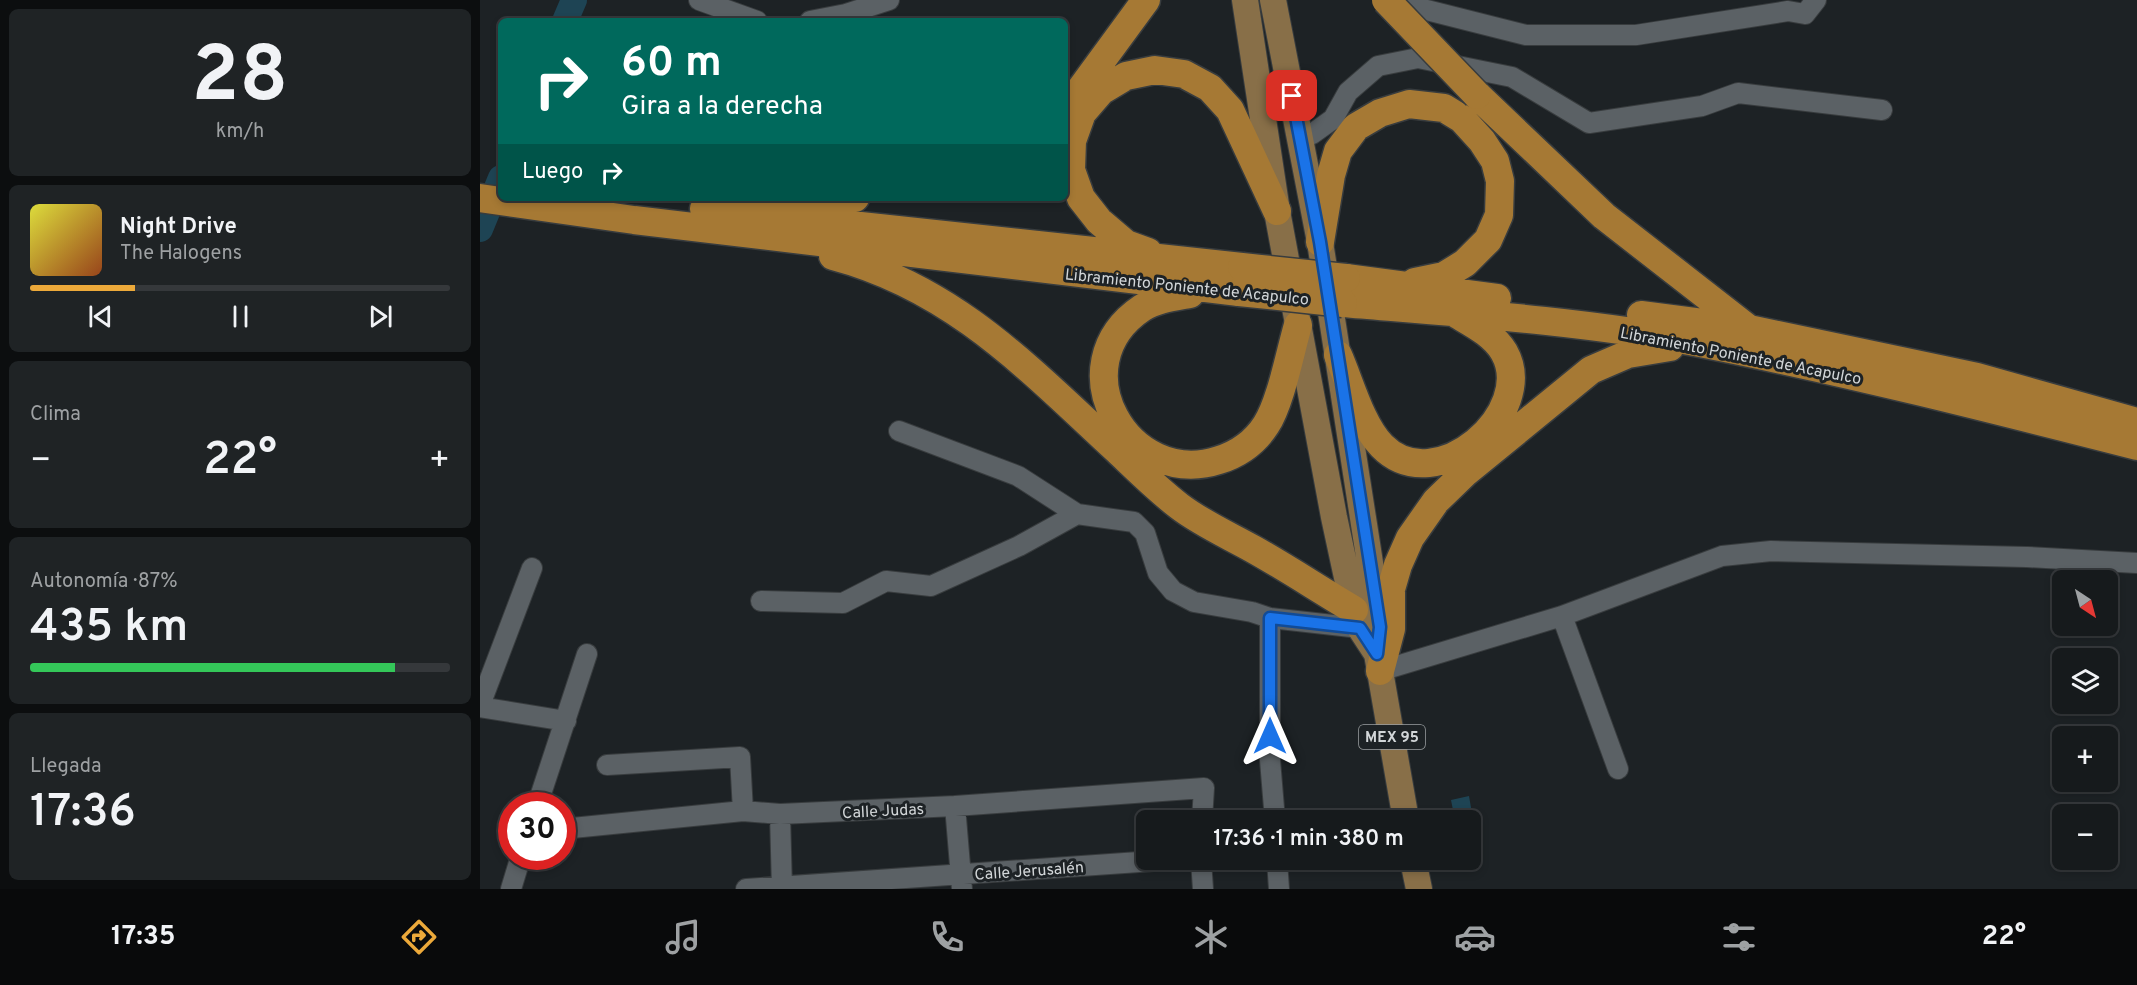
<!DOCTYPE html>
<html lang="es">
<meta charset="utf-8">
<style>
body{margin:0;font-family:Overpass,sans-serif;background:#1f2325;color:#f1f3f6;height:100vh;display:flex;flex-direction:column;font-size:22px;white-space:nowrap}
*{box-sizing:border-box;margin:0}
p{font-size:20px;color:#9ea1a3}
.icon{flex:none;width:33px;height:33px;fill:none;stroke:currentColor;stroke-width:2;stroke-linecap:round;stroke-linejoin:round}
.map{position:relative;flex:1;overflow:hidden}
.details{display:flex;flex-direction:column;gap:9px;padding:9px;background:#0c0e0f;width:480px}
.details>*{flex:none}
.top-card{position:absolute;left:18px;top:18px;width:570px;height:183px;border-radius:9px;box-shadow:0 3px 9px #0003,0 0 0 2px #35383b;background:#00695c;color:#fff;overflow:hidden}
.needle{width:39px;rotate:144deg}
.fabs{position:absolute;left:1572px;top:570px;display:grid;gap:12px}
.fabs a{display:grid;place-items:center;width:66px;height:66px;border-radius:9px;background:#161a1c;box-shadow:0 3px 9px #0003,0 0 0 2px #35383b;font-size:30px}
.speed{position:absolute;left:18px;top:792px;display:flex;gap:12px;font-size:30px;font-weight:700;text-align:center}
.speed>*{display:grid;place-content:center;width:78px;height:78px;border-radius:50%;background:#161a1c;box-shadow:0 3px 9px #0003,0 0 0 2px #35383b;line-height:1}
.speed .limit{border:9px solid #d22;background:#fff;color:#111}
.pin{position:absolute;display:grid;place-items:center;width:51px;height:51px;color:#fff;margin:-26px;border-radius:12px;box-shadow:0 3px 9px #0006}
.me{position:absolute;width:66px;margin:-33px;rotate:0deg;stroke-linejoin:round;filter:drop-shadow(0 0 4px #0008)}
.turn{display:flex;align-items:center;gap:21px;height:126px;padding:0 24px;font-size:27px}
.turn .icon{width:78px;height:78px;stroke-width:2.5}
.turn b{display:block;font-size:42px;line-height:51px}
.then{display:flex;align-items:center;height:57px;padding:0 24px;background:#0003;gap:12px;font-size:22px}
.big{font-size:45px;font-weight:600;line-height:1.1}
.details .widget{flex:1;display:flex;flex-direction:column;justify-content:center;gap:9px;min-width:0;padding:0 21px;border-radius:9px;background:#1f2325}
.details .dial{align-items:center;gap:0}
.dial b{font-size:78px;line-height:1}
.song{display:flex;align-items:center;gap:18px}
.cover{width:72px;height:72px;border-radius:9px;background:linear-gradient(135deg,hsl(60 70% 55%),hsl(20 70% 35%))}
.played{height:6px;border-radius:3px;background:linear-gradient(90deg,#eca93a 25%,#35383b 25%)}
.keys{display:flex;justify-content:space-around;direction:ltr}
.heat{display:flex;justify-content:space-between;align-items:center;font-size:33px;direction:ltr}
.charge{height:9px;border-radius:4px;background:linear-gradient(90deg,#34c759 87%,#35383b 0)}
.trip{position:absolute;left:656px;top:810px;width:345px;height:60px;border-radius:9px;background:#161a1c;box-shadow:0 3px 9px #0003,0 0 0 2px #35383b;font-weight:600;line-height:60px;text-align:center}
.dock{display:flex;height:96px;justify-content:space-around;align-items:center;background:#090a0b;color:#9ea1a3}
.dock .icon{width:42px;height:42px}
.dock .selected{color:#eca93a}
.dock b{font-size:27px;color:#f1f3f6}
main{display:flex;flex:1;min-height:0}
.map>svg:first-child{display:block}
.water{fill:#1e4454}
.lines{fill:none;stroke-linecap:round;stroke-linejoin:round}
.river{stroke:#1e4454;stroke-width:26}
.minor-casing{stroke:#383c3e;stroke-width:22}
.major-casing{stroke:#383c3e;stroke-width:28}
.highway-casing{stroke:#383c3e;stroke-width:31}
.minor{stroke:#5b6165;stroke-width:20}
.major{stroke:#886f48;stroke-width:26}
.highway{stroke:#a67934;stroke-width:28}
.highway-bridge-casing{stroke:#383c3e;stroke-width:31;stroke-linecap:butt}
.highway-bridge{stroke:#a67934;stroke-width:28}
.route-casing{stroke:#114b97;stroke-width:15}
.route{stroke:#1a73e8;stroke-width:10}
.labels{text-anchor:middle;stroke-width:6;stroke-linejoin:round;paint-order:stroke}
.shield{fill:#1d2225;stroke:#9ca0a2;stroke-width:1.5}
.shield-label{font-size:15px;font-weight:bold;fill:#d2d6d8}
.street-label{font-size:16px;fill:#d2d6d8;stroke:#1d2225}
</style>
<main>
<section class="details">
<div class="widget dial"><b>28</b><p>km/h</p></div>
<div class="widget">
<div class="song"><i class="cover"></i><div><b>Night Drive</b><p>The Halogens</p></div></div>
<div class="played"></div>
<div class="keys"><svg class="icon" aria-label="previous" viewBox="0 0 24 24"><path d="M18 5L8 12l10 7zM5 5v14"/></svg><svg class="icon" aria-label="pause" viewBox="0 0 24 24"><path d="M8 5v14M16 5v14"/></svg><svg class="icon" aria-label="next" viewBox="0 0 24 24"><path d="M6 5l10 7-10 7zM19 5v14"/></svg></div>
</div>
<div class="widget"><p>Clima</p>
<div class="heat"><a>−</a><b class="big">22°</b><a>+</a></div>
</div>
<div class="widget"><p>Autonomía · 87%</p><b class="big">435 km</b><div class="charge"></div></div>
<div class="widget"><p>Llegada</p><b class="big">17:36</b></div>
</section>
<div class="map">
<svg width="1657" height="889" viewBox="0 0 1657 889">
<rect width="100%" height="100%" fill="#1d2225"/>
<!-- water -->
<path class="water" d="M989,796L994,825L990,826V820H975L971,800Z"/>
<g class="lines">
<!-- river -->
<path class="river" d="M85,21L94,0
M0,229L21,178"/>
<!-- minor casing -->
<g class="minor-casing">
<path id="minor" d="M219,0L277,21
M907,0L1046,35H1156L1308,11L1325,14L1336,0
M330,21L366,14L409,0
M820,139L832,134L853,119L868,92L898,66L938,58L1032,77L1109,123L1222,106L1258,93L1402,110
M419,431L538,476L597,514L654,522L665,533L678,573L693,591L714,602L772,612L790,618L880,628
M281,601L363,603L406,581L451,586L539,546L597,514
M1082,616L1138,769
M790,618V760L795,820
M900,671L1082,616L1242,556L1291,551L1547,557L1657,563
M0,705L52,568
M0,707L86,721
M127,765L260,757L263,811
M57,806L107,654
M475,806L482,889
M300,814L302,889
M82,829L263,811L300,814L475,806L724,788L722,820
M721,860L723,889
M797,860L799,889
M31,889L41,856
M266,889L688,860"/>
</g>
<!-- major casing -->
<g class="major-casing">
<path id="major" d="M765,0L797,211L854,517L874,610L880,628L897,654
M793,0L840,242L900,627L897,654L926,820
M933,860L939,889"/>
</g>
<!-- highway casing -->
<g class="highway-casing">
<path id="highway" d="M997,95L1124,216L1269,329
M585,101L600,90L666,0
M0,198L154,220L759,292
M297,204L375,198
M224,209L762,267
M840,242L851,175L858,151L876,127L900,113L929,104L964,108L982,119L1002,141L1015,161L1020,181L1019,215L1008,240L985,263L964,276L935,282
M668,252L646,244L619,221L601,198L591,170L592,141L602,113L621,91L646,76L675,70L704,74L730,88L750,110L797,211
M353,256C474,288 549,369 638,451C658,470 677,489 699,506C721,523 748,535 773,549C807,568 840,590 874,610
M866,278L1017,298
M710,294C693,297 676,299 662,308C577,365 648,490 739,460C758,454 775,442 786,425C801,402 810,352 818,325
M863,303C982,313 1102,321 1220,343C1367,372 1512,409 1657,446
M1161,315L1269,329L1497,377L1657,422
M858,355C870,382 881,425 902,446C956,501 1058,412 1024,352C1014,335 995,325 978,315
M900,671L911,629V589L918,565L930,538L956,501L985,473L1111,370L1148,354L1190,347"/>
</g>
<!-- minor -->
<use href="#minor" class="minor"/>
<!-- major -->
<use href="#major" class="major"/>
<!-- highway -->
<use href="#highway" class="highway"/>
<!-- highway-bridge casing -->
<g class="highway-bridge-casing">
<path id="highway-bridge" d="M906,0L997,95
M762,267L866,278
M759,292L863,303"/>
</g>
<!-- highway-bridge -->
<use href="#highway-bridge" class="highway-bridge"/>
</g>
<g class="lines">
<!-- route casing -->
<g class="route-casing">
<path id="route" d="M790,736V618L880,628L897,654L900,627L840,242L812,96"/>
</g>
<!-- route -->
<use href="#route" class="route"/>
</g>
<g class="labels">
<!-- shield labels -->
<rect class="shield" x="879" y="725" width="66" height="24" rx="4.5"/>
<g class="shield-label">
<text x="912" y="742">MEX 95</text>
</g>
<!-- street labels -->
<g class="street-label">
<text transform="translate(707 286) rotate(6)" y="6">Libramiento Poniente de Acapulco</text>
<text transform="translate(1261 355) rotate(11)" y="6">Libramiento Poniente de Acapulco</text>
<text transform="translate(403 810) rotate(-3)" y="6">Calle Judas</text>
<text transform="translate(549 870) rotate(-4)" y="6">Calle Jerusalén</text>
</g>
</g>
</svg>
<div class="fabs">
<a><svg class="needle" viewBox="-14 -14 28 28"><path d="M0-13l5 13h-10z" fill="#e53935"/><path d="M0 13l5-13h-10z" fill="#9ea1a3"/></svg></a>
<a><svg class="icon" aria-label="layers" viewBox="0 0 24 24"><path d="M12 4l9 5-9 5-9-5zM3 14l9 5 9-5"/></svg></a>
<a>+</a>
<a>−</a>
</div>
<div class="speed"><div class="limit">30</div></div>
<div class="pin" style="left:812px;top:96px;background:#d93025"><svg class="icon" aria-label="arrive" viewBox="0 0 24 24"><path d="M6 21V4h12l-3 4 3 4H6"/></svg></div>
<svg class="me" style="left:790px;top:736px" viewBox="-20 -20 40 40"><path d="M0-17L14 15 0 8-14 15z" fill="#1a73e8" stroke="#fff" stroke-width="4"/></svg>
<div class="trip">17:36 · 1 min · 380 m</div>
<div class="top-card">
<div class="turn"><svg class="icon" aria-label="right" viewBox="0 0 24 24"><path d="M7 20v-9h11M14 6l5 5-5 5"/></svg><div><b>60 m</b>Gira a la derecha</div></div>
<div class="then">Luego<svg class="icon" aria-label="right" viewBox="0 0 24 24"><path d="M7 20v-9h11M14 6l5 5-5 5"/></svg></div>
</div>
</div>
</main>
<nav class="dock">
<b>17:35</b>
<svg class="icon selected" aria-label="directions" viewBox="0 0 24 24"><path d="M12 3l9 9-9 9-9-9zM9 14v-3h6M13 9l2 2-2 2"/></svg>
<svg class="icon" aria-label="music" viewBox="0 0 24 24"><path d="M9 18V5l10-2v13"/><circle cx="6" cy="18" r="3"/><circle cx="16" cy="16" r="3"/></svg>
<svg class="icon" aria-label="phone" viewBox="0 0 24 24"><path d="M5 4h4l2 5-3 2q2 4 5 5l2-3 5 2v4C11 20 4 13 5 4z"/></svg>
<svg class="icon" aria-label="climate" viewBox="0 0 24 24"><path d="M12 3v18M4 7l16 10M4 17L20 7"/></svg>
<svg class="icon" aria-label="car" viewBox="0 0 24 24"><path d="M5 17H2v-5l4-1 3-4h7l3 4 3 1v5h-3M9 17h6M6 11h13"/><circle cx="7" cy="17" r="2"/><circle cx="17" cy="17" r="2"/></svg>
<svg class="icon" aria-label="filters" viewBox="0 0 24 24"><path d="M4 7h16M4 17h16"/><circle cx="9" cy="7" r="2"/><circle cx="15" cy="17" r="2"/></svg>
<b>22°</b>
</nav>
